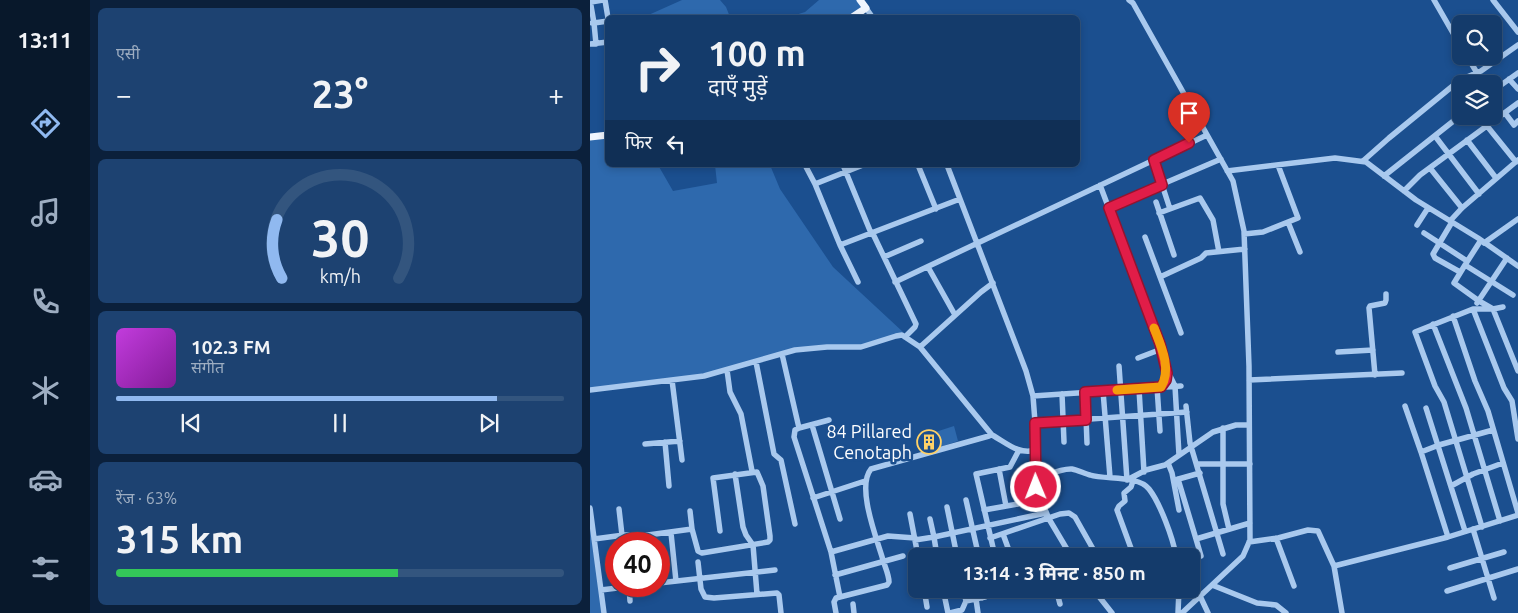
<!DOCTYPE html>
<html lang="hi">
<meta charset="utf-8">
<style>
body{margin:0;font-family:Ubuntu,"Noto Sans Devanagari",sans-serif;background:#1d4271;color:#f1f3f6;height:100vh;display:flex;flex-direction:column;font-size:19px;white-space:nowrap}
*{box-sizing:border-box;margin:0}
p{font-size:16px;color:#9dadc1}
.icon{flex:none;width:28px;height:28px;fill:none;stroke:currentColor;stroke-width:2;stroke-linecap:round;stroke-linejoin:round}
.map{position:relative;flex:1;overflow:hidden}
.drawer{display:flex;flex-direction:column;gap:8px;padding:8px;background:#0b203b;width:500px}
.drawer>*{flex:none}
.banner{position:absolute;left:15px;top:15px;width:475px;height:152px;border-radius:8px;box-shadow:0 2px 8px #0003,0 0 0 1px #33557e;background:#143b6b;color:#f1f3f6;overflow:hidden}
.buttons{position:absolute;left:862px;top:15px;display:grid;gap:10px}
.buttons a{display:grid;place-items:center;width:50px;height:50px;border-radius:8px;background:#143b6b;box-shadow:0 2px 8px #0003,0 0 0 1px #33557e;font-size:25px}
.speed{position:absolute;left:15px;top:532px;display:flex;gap:10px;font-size:25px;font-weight:700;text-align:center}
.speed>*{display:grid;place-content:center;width:65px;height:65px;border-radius:50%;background:#143b6b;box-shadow:0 2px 8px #0003,0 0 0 1px #33557e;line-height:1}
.speed .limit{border:8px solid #d22;background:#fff;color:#111}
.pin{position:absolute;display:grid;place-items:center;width:42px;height:42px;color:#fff;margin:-51px -21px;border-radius:50% 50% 50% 0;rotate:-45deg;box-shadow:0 0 5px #0007}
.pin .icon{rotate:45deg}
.me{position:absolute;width:55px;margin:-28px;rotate:359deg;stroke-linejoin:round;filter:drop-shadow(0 0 4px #0008)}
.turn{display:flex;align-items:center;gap:18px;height:105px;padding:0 20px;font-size:22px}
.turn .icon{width:65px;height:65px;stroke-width:2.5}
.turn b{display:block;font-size:35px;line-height:42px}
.then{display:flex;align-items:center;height:48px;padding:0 20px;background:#0003;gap:10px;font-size:19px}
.big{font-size:38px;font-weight:700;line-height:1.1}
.drawer .tile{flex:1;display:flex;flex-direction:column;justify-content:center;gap:8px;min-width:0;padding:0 18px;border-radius:8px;background:#1d4271}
.drawer .dial{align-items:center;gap:0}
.dial svg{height:130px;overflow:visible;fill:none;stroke:#33557e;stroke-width:7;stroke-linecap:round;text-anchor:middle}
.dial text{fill:#f1f3f6;stroke:none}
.song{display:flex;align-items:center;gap:15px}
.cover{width:60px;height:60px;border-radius:8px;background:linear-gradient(135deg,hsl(290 70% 55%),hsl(290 70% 35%))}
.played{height:5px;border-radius:2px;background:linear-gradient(90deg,#90b9f0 85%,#33557e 85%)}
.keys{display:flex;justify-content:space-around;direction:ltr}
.heat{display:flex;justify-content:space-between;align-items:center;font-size:28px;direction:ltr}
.charge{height:8px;border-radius:4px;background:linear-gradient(90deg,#34c759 63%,#33557e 0)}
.trip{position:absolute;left:318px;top:548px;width:292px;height:50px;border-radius:8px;background:#143b6b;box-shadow:0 2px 8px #0003,0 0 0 1px #33557e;font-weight:700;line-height:50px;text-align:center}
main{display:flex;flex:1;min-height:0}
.dock{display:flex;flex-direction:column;width:90px;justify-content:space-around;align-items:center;background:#08182b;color:#9dadc1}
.dock .icon{width:35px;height:35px}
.dock .active{color:#90b9f0}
.dock b{font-size:22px;color:#f1f3f6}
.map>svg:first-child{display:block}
.green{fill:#2e69ad}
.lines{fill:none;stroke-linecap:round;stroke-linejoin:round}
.minor{stroke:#a9c9ee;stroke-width:5.5}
.major{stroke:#f0f6ff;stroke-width:7}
.route-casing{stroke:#92132f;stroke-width:12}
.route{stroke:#e11d48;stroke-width:9}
.slow{stroke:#f59e0b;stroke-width:9}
.labels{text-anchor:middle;stroke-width:5;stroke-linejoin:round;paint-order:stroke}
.poi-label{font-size:18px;fill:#fff;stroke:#1b4f8f;text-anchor:end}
</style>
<main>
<nav class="dock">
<b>13:11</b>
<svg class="icon active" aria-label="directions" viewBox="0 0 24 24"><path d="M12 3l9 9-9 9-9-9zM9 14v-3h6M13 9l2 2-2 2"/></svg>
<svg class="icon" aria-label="music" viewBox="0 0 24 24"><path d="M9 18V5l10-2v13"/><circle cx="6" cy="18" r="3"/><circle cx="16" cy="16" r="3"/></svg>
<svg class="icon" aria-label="phone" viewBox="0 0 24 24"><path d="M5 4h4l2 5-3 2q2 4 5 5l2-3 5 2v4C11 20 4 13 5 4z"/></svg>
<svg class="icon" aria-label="climate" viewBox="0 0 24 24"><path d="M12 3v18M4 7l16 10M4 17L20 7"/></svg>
<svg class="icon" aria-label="car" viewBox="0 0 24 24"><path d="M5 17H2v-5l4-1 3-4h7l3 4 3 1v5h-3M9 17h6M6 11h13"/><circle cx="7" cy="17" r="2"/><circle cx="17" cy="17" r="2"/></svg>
<svg class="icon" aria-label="filters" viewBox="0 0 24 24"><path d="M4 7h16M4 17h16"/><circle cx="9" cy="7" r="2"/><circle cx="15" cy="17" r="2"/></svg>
</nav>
<section class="drawer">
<div class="tile"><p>एसी</p>
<div class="heat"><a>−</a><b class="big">23°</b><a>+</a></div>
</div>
<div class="tile dial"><svg viewBox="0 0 100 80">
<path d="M14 69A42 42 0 1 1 86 69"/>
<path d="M14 69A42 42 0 0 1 11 33" stroke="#90b9f0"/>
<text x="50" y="56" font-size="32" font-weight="700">30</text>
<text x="50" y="72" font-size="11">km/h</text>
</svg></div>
<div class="tile">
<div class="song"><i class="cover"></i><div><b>102.3 FM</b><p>संगीत</p></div></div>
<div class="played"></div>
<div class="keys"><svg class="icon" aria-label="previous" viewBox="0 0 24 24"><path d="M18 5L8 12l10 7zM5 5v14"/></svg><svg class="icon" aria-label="pause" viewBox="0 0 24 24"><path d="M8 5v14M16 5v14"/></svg><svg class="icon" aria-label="next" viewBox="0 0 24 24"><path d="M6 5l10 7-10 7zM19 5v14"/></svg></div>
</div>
<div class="tile"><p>रेंज · 63%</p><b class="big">315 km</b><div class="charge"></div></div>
</section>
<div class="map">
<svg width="928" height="613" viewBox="0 0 928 613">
<rect width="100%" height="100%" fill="#1b4f8f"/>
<!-- green -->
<path class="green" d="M92,0H130L136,7L140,17H54Z
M229,0H270L276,8L261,17L196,18L215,12Z
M17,135L18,165H68L83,191L127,183L125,165H180L190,189L243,267L313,332L290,342L266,348L232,346L103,377L0,389V137Z
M364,426L368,441L335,452L330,437Z
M0,508L14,613H0Z"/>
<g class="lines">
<!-- minor -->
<path class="minor" d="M0,0L4,23H2
M15,0L18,18
M539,0L543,3L643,181L654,231L659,366L660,540L653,556L592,613
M844,0L871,47
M903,0L928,32
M1,2L13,0
M276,8L283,18
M0,44L18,42
M6,44L4,23L18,21
M877,56L887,73
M919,79L928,89
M904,90L928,73
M915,113L924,125L928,121
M889,116L926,162
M845,136L889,194
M877,140L906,178
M564,160L580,209
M773,161L799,138L870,80L891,71L928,45
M215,165L225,184L250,245L268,282
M253,165L281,233L284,236L326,324L325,327L315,337
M328,165L346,209
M357,165L436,371L443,396L445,422L446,487L459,519L481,556
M840,168L872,208
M637,171L745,158L776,162L826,200L888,238L928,266
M794,176L871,115
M225,184L273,165
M510,185L570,344L569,350L548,358
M814,191L830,175L928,103
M566,202L584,255
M519,207L631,159
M569,213L610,198L623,220L629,252
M860,221L872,208L928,160
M698,222L710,252
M862,222L843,254L845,258L870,272
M827,225L838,208
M834,233L877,261
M654,234L673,232L708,218L688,165
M555,237L591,333
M891,240L875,265L923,295
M894,243L928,219
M250,245L370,199
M294,257L331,241
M875,265L864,283L889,301L903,309L928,371
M338,267L365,315
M570,277L611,258L616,253L655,249
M305,282L617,135
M887,303L917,258
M883,309L914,388L922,401L928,439
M863,316L885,381L898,411L928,513
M843,324L876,408L910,521
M330,347L402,435
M570,348C575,363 580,373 571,387
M748,352L783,350
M192,354L209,428
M166,362L184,454L191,460L205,524
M529,366L537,480L556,470L575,465L623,432L646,425H659
M576,368L585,386L589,455
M137,370L140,392L151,414L162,471
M785,375L779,308L780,306L795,303L796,300V294
M82,380L92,460
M659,380L812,373
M567,387L570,431
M549,389L554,472
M0,390L114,376L205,350L237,347H271L306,336L312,335L330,347L391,292L403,283
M513,391L520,477
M495,392L497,443
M472,394L474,442
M443,396L591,386
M596,406L600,443L633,554
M815,406L831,452L849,445L903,430
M836,408L875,531
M239,420L209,428L205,430L204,437L241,552L250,597
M445,423L597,412
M222,425L250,519
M633,428V504L639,529
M75,442L79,486
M55,444L90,441
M831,452L858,537
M578,463L582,473L589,510
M607,464H660
M409,469L416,506
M145,474L153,527L156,535L163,545L167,594
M445,479C456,476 471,468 482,469C488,470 495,474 500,475C516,480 548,475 559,489C570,503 583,538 586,556
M588,479L606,539L660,523
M585,480L610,473
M861,486L883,474L913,463
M223,498L275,481
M376,500L388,553L387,556
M357,507L367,556
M0,508L14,613
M29,509L33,544
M394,510L428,504
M100,511L102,529
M320,514L328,556
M892,527L854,402L845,386L825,332L883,309H903L913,307
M883,529L904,598
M81,533L86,581
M413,534L421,556
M56,535V544
M400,538L470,514L479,513L485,517L507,556
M686,538L704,586
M4,539L34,535H58L102,529L108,551L112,553L178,542L180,540V536L173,486L167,472L123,478L130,531
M606,539L611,556
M325,540L344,537L340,519
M659,542L688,538L718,530L728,531L744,566L752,613
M241,552L298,536L325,538
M347,556L344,537L456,513
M405,556L386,474L420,467L429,450
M529,556L542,551L527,510L529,506L535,501L534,493L541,487L543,481
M108,562L111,589L115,597L124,598L187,593L189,595L191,613
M744,566L858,537L928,515
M860,568L914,552
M245,575L313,556
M69,583L185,570
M622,585L667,603L686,605L696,613
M39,586L40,601
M334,589L337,607
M353,589L358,613
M390,589L392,598
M466,589L470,604
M503,589L522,613
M11,590L44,586
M857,591L928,569
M610,596L618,613
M386,599L388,613
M376,601L395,597L409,589
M263,604L264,613
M246,613L244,602L246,598L297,585L299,582C299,575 295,567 293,560C287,539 266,487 281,469L399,436L402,435C417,443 428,455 446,450
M360,613L372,610L376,601L373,589
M588,613L589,589"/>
<!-- major -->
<path class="major" d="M261,18L276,8L270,0
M0,137L18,135"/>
</g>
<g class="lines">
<!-- route casing -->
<g class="route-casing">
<path id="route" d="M446,487L445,423L496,420L495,392L571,387L576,380L577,373L570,344L519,208L572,185L564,160L599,143"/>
</g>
<!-- route -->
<use href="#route" class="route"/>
<!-- slow -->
<path class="slow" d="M527,390L571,387C582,369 571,346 564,328"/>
</g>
<!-- icons -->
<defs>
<g id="building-ring" transform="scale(1.25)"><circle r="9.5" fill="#1b4f8f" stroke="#ffd166" stroke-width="1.5"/><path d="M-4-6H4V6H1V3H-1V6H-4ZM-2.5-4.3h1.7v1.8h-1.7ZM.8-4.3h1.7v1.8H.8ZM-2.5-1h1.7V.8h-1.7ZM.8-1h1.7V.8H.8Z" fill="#ffd166"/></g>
</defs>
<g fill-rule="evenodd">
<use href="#building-ring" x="339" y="442"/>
</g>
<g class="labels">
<!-- poi labels -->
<g class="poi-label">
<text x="322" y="438">84 Pillared<tspan x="322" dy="21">Cenotaph</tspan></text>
</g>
</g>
</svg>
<div class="buttons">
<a><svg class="icon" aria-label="search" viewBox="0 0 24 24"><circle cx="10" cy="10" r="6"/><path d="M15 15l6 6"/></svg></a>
<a><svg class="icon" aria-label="layers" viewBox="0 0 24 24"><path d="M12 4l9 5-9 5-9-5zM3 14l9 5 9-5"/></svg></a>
</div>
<div class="speed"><div class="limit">40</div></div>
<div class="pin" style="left:599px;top:143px;background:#d93025"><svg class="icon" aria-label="arrive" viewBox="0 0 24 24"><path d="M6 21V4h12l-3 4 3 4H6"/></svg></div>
<svg class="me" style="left:446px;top:487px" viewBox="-20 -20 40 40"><circle r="17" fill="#e11d48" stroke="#fff" stroke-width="3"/><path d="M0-11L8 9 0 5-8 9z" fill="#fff"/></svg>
<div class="trip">13:14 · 3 मिनट · 850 m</div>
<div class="banner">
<div class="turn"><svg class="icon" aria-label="right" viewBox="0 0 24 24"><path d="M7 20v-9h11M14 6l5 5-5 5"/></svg><div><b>100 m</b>दाएँ मुड़ें</div></div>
<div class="then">फिर<svg class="icon" aria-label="left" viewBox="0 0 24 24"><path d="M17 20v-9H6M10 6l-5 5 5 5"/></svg></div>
</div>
</div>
</main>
